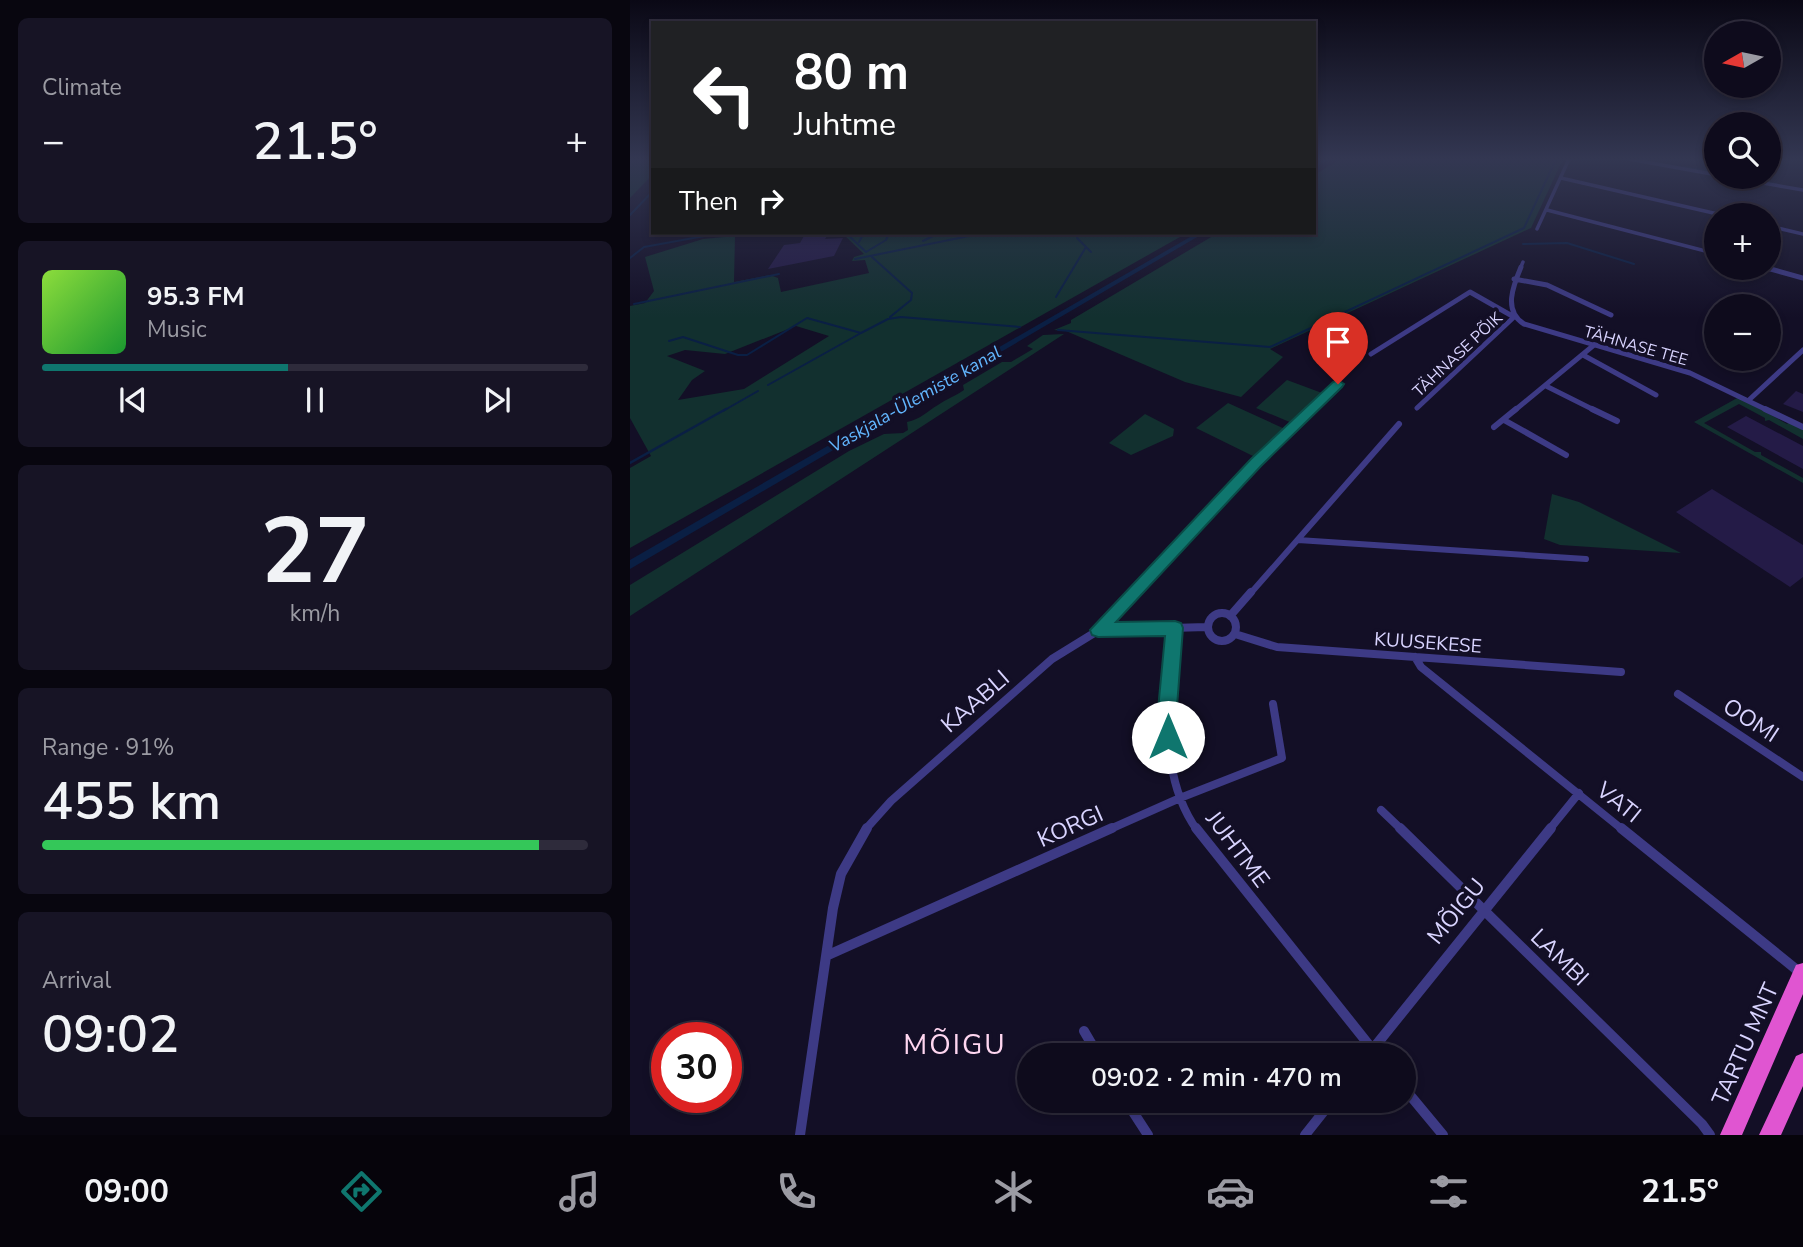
<!DOCTYPE html>
<meta charset="utf-8">
<style>
body{margin:0;font-family:"Nunito Sans",sans-serif;background:#171425;color:#f1f3f6;height:100vh;display:flex;flex-direction:column;font-size:26px;white-space:nowrap}
*{box-sizing:border-box;margin:0}
p{font-size:23px;color:#9b9ba3}
.icon{flex:none;width:38px;height:38px;fill:none;stroke:currentColor;stroke-width:2;stroke-linecap:round;stroke-linejoin:round}
.map{position:relative;flex:1;overflow:hidden}
.panel{display:flex;flex-direction:column;gap:18px;padding:18px;background:#08060f;width:630px}
.panel>*{flex:none}
.hud{position:absolute;left:21px;top:21px;width:665px;height:214px;border-radius:0px;box-shadow:0 4px 10px #0003,0 0 0 2px #2e2b3b;background:#202124;color:#fff;overflow:hidden}
.needle{width:46px;rotate:261deg}
.tools{position:absolute;left:1074px;top:21px;display:grid;gap:14px}
.tools a{display:grid;place-items:center;width:77px;height:77px;border-radius:50%;background:#0e0b1c;box-shadow:0 4px 10px #0003,0 0 0 2px #2e2b3b;font-size:35px}
.speed{position:absolute;left:21px;top:1022px;display:flex;gap:14px;font-size:35px;font-weight:700;text-align:center}
.speed>*{display:grid;place-content:center;width:91px;height:91px;border-radius:50%;background:#0e0b1c;box-shadow:0 4px 10px #0003,0 0 0 2px #2e2b3b;line-height:1}
.speed .limit{border:10px solid #d22;background:#fff;color:#111}
.pin{position:absolute;display:grid;place-items:center;width:60px;height:60px;color:#fff;margin:-72px -30px;border-radius:50% 50% 50% 0;rotate:-45deg;box-shadow:0 0 7px #0007}
.pin .icon{rotate:45deg}
.me{position:absolute;width:77px;margin:-38px;rotate:0deg;stroke-linejoin:round;filter:drop-shadow(0 0 5px #0008)}
.turn{display:flex;align-items:center;gap:24px;height:147px;padding:0 28px;font-size:32px}
.turn .icon{width:91px;height:91px;stroke-width:2.5}
.turn b{display:block;font-size:49px;line-height:60px}
.then{display:flex;align-items:center;height:66px;padding:0 28px;background:#0003;gap:14px;font-size:26px}
.big{font-size:52px;font-weight:600;line-height:1.1}
.panel .widget{flex:1;display:flex;flex-direction:column;justify-content:center;gap:10px;min-width:0;padding:0 24px;border-radius:10px;background:#171425}
.panel .dial{align-items:center;gap:0}
.dial b{font-size:91px;line-height:1}
.song{display:flex;align-items:center;gap:21px}
.cover{width:84px;height:84px;border-radius:10px;background:linear-gradient(135deg,hsl(90 70% 55%),hsl(130 70% 35%))}
.played{height:7px;border-radius:4px;background:linear-gradient(90deg,#0f766e 45%,#2e2b3b 45%)}
.keys{display:flex;justify-content:space-around;direction:ltr}
.heat{display:flex;justify-content:space-between;align-items:center;font-size:38px;direction:ltr}
.charge{height:10px;border-radius:5px;background:linear-gradient(90deg,#34c759 91%,#2e2b3b 0)}
.trip{position:absolute;left:387px;top:1043px;width:399px;height:70px;border-radius:35px;background:#0e0b1c;box-shadow:0 4px 10px #0003,0 0 0 2px #2e2b3b;font-weight:600;line-height:70px;text-align:center}
.dock{display:flex;height:112px;justify-content:space-around;align-items:center;background:#06040b;color:#9b9ba3}
.dock .icon{width:49px;height:49px}
.dock .selected{color:#0f766e}
.dock b{font-size:32px;color:#f1f3f6}
main{display:flex;flex:1;min-height:0}
.map>svg:first-child{display:block}
.green{fill:#12302f;fill-rule:evenodd}
.lines{fill:none;stroke-linecap:round;stroke-linejoin:round}
.stream-far1{stroke:#0a1f44;stroke-width:2}
.stream{stroke:#0a1f44;stroke-width:2.5}
.canal{fill:#0a1f44;fill-rule:evenodd}
.building{fill:#241b47}
.minor-far4{stroke:#3d3a85;stroke-width:3.5}
.minor-far3{stroke:#3d3a85;stroke-width:5}
.minor-far2{stroke:#3d3a85;stroke-width:6}
.minor-far1{stroke:#3d3a85;stroke-width:8}
.minor{stroke:#3d3a85;stroke-width:10}
.trunk{fill:#e055d1;fill-rule:evenodd}
.route{fill:#0f766e;stroke:#0a4d48;stroke-width:2}
.labels{text-anchor:middle;stroke-width:7;stroke-linejoin:round;paint-order:stroke}
.far-street-label{font-size:16px;fill:#d9d4ff;stroke:#130f26}
.far-water-label{font-size:18px;font-style:italic;fill:#62b6ff;stroke:#130f26}
.street-label{font-size:19px;fill:#d9d4ff;stroke:#130f26}
.near-street-label{font-size:23px;fill:#d9d4ff;stroke:#130f26}
.near-quarter-label{font-size:28px;letter-spacing:2px;fill:#ffd6f0;stroke:#130f26}
</style>
<main>
<section class="panel">
<div class="widget"><p>Climate</p>
<div class="heat"><a>−</a><b class="big">21.5°</b><a>+</a></div>
</div>
<div class="widget">
<div class="song"><i class="cover"></i><div><b>95.3 FM</b><p>Music</p></div></div>
<div class="played"></div>
<div class="keys"><svg class="icon" aria-label="previous" viewBox="0 0 24 24"><path d="M18 5L8 12l10 7zM5 5v14"/></svg><svg class="icon" aria-label="pause" viewBox="0 0 24 24"><path d="M8 5v14M16 5v14"/></svg><svg class="icon" aria-label="next" viewBox="0 0 24 24"><path d="M6 5l10 7-10 7zM19 5v14"/></svg></div>
</div>
<div class="widget dial"><b>27</b><p>km/h</p></div>
<div class="widget"><p>Range · 91%</p><b class="big">455 km</b><div class="charge"></div></div>
<div class="widget"><p>Arrival</p><b class="big">09:02</b></div>
</section>
<div class="map">
<svg width="1173" height="1135" viewBox="0 0 1173 1135">
<rect width="100%" height="100%" fill="#130f26"/>
<!-- green -->
<path class="green" d="M0,159H23V174L0,198Z
M711,159H933L901,228L640,349L653,357L611,397L555,382L436,331L424,330L441,323V320L588,233H684V175Z
M212,233H557L0,548V468L21,456L0,418V306L15,303L24,291L15,257L73,239L105,236L104,282L140,275L148,278L151,292L239,273L235,260L222,261L224,257L234,254ZM166,326L199,336L114,389L48,400L62,380L75,371L37,356L55,350L95,354Z
M434,334L60,577L0,616V585L219,451L254,434L273,433L278,430L277,422C291,419 296,412 308,405C316,399 326,396 334,390L333,385L372,362H381L403,349L397,346L413,335Z
M657,380L692,393L662,423L626,408Z
M1109,397L1157,424L1159,422L1173,429V439L1139,420L1135,421V418L1109,404L1074,423L1125,452H1131V455L1173,478V483L1064,422Z
M598,403L655,429L625,457L566,428Z
M515,414L544,429L543,436L501,455L479,443Z
M922,494L949,502L1051,553L930,545L914,539Z"/>
<g class="lines">
<!-- stream-far1 -->
<path class="stream-far1" d="M1168,159L1170,161
M1053,167L1082,172
M1108,177L1146,184
M0,215L23,191
M216,233L236,252L256,240L259,233
M447,238L461,252
M293,241L309,233
M229,242L234,233
M893,244L937,243L1004,264
M242,257L282,293L281,300L260,317
M0,258L14,247L91,233
M225,259L354,233
M426,297L456,247
M4,304L149,274
M428,330L640,347L894,228L926,159
M39,341L53,337L108,355H117L177,318L231,333L258,319L271,317L390,327
M138,385L231,333
M93,411L128,391"/>
<!-- stream -->
<path class="stream" d="M0,463L96,409"/>
<!-- canal -->
<path class="canal" d="M695,159H700L684,168V165Z
M567,233H574L0,569V560Z"/>
</g>
<!-- building -->
<path class="building" d="M186,233H199L195,239L213,238L204,256L138,269L154,245L170,243L174,236Z
M1166,391L1173,394V412L1153,404Z
M1116,416L1173,446V469L1097,427Z
M1082,489L1173,545V577L1160,587L1046,512Z"/>
<g class="lines">
<!-- minor-far4 -->
<path class="minor-far4" d="M999,159L1087,175
M1098,177L1173,190
M931,178L1092,215
M917,210L1087,254
M1139,226L1173,234
M907,229L939,159
M1137,268L1141,269
M890,269L893,262"/>
<!-- minor-far3 -->
<path class="minor-far3" d="M891,267C883,286 873,311 894,324L1060,373L1139,411
M1137,268L1173,278
M884,279L917,285L981,315
M741,354L840,292L884,317L787,408
M953,355L1026,395
M916,386L966,411
M1120,399L1173,350
M680,411L708,384
M884,411L964,345"/>
<!-- minor-far2 -->
<path class="minor-far2" d="M962,409L987,421
M1135,409L1173,427
M874,420L936,455
M864,427L886,409
M668,540L956,559
M503,594L626,463L682,409
M620,594L769,424"/>
<!-- minor-far1 -->
<path class="minor-far1" d="M578 627a14 14 0 1 1 28 0a14 14 0 1 1-28 0Z
M600,616L621,592
M545,628C539,693 526,773 567,830
M469,630L577,627
M605,634L647,647L991,672
M785,657L791,667L993,830
M1048,694L1173,777
M751,810L772,830
M235,830L261,801L422,659L469,630L505,592
M478,830L550,798L652,758L643,704
M919,830L949,793"/>
<!-- minor -->
<path class="minor" d="M566,828L747,1055
M770,828L1072,1124L1080,1135
M991,828L1172,974
M196,956L482,828
M454,1031L468,1055
M738,1055L921,828
M774,1088L813,1135
M496,1101L518,1135
M170,1135L203,908L211,874L237,828
M675,1135L702,1101"/>
<!-- trunk -->
<path class="trunk" d="M1173,963V994L1112,1135H1090L1166,965Z
M1173,1053V1086L1151,1135H1129L1166,1056Z"/>
</g>
<!-- sky -->
<linearGradient id="sky" x2="0" y2="1"><stop stop-color="#0a0815"/><stop offset="0.5" stop-color="#333752"/><stop offset="1" stop-color="#333752" stop-opacity="0"/></linearGradient>
<rect width="1173" height="318" fill="url(#sky)"/>
<!-- route -->
<path class="route" d="M708,380L714,384L712,387L631,466L486,622L545,621L551,623L553,628L546,720L548,737L545,743L538,746L531,743L527,720L535,636L468,637L462,635L460,630L621,459L703,382Z"/>
<g class="labels">
<!-- far-street labels -->
<g class="far-street-label">
<text transform="translate(1006 345) rotate(16)" y="6">TÄHNASE TEE</text>
<text transform="translate(827 354) rotate(-43)" y="6">TÄHNASE PÕIK</text>
</g>
<!-- far-water labels -->
<g class="far-water-label">
<text transform="translate(285 399) rotate(-30)" y="6">Vaskjala-Ülemiste kanal</text>
</g>
<!-- street labels -->
<g class="street-label">
<text transform="translate(798 642) rotate(4)" y="7">KUUSEKESE</text>
</g>
<!-- near-street labels -->
<g class="near-street-label">
<text transform="translate(345 701) rotate(-41)" y="8">KAABLI</text>
<text transform="translate(1121 720) rotate(33)" y="8">OOMI</text>
<text transform="translate(989 802) rotate(39)" y="8">VATI</text>
<text transform="translate(440 826) rotate(-24)" y="8">KORGI</text>
<text transform="translate(608 849) rotate(53)" y="8">JUHTME</text>
<text transform="translate(826 911) rotate(-51)" y="8">MÕIGU</text>
<text transform="translate(930 957) rotate(44)" y="8">LAMBI</text>
<text transform="translate(1115 1044) rotate(-66)" y="8">TARTU MNT</text>
</g>
<!-- near-quarter labels -->
<g class="near-quarter-label">
<text x="325" y="1054">MÕIGU</text>
</g>
</g>
</svg>
<div class="tools">
<a><svg class="needle" viewBox="-14 -14 28 28"><path d="M0-13l5 13h-10z" fill="#e53935"/><path d="M0 13l5-13h-10z" fill="#9b9ba3"/></svg></a>
<a><svg class="icon" aria-label="search" viewBox="0 0 24 24"><circle cx="10" cy="10" r="6"/><path d="M15 15l6 6"/></svg></a>
<a>+</a>
<a>−</a>
</div>
<div class="speed"><div class="limit">30</div></div>
<div class="pin" style="left:708px;top:384px;background:#d93025"><svg class="icon" aria-label="arrive" viewBox="0 0 24 24"><path d="M6 21V4h12l-3 4 3 4H6"/></svg></div>
<svg class="me" style="left:538px;top:737px" viewBox="-20 -20 40 40"><circle r="19" fill="#fff"/><path d="M0-13L10 11 0 6-10 11z" fill="#0f766e"/></svg>
<div class="trip">09:02 · 2 min · 470 m</div>
<div class="hud">
<div class="turn"><svg class="icon" aria-label="left" viewBox="0 0 24 24"><path d="M17 20v-9H6M10 6l-5 5 5 5"/></svg><div><b>80 m</b>Juhtme</div></div>
<div class="then">Then<svg class="icon" aria-label="right" viewBox="0 0 24 24"><path d="M7 20v-9h11M14 6l5 5-5 5"/></svg></div>
</div>
</div>
</main>
<nav class="dock">
<b>09:00</b>
<svg class="icon selected" aria-label="directions" viewBox="0 0 24 24"><path d="M12 3l9 9-9 9-9-9zM9 14v-3h6M13 9l2 2-2 2"/></svg>
<svg class="icon" aria-label="music" viewBox="0 0 24 24"><path d="M9 18V5l10-2v13"/><circle cx="6" cy="18" r="3"/><circle cx="16" cy="16" r="3"/></svg>
<svg class="icon" aria-label="phone" viewBox="0 0 24 24"><path d="M5 4h4l2 5-3 2q2 4 5 5l2-3 5 2v4C11 20 4 13 5 4z"/></svg>
<svg class="icon" aria-label="climate" viewBox="0 0 24 24"><path d="M12 3v18M4 7l16 10M4 17L20 7"/></svg>
<svg class="icon" aria-label="car" viewBox="0 0 24 24"><path d="M5 17H2v-5l4-1 3-4h7l3 4 3 1v5h-3M9 17h6M6 11h13"/><circle cx="7" cy="17" r="2"/><circle cx="17" cy="17" r="2"/></svg>
<svg class="icon" aria-label="filters" viewBox="0 0 24 24"><path d="M4 7h16M4 17h16"/><circle cx="9" cy="7" r="2"/><circle cx="15" cy="17" r="2"/></svg>
<b>21.5°</b>
</nav>
